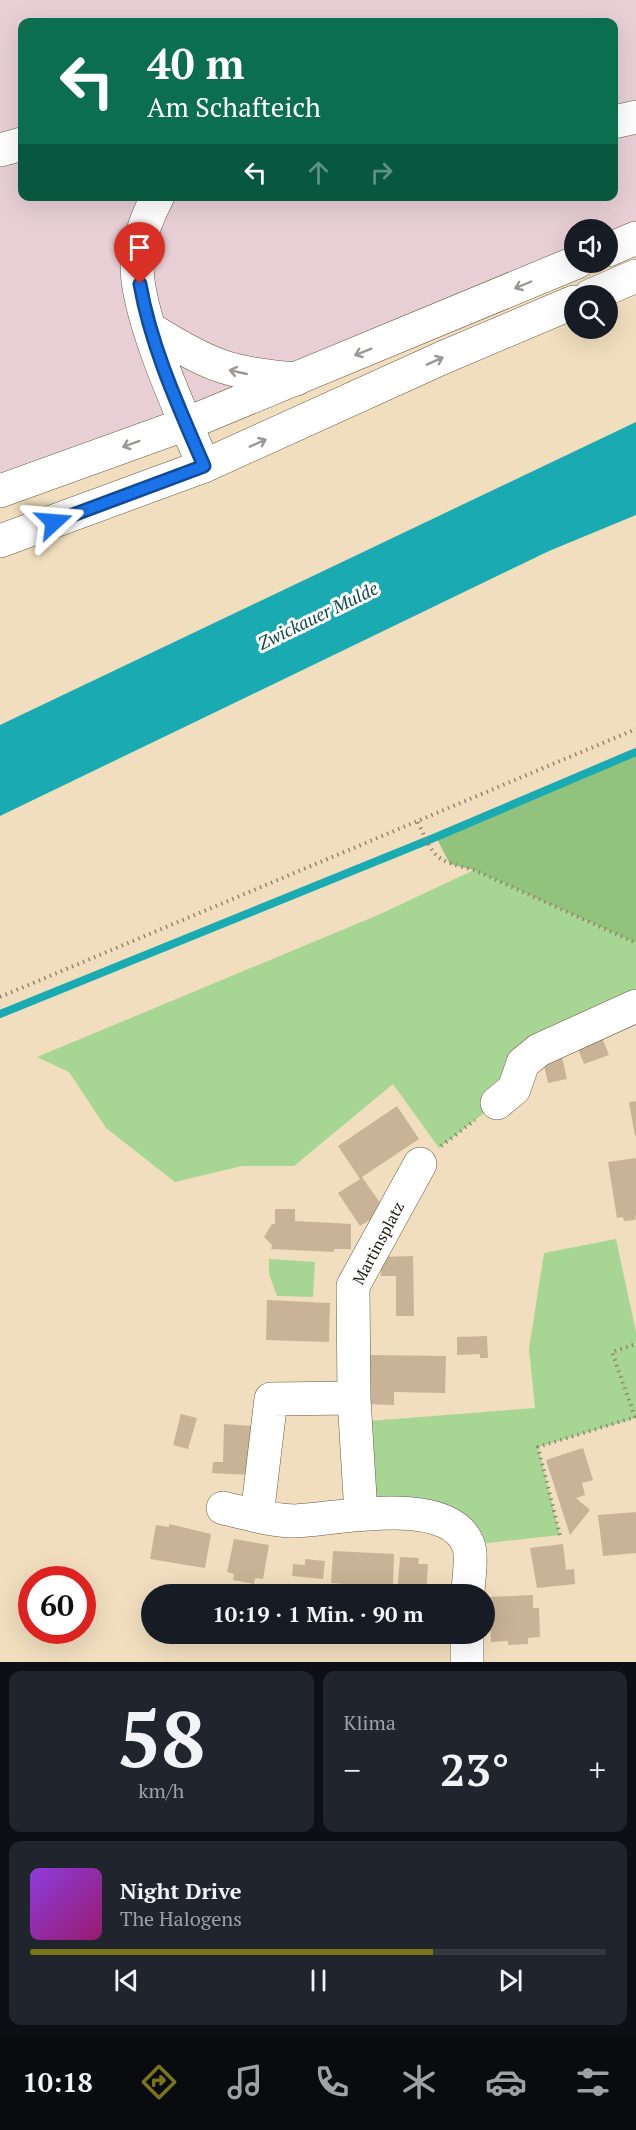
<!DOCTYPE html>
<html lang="de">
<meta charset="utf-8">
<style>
body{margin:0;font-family:"PT Serif",serif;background:#20242c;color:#f1f3f6;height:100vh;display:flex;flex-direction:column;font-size:22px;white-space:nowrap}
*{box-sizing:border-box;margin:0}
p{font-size:20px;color:#9ea1a6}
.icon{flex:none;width:33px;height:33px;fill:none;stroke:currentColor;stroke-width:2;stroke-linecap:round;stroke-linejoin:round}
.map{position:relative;height:1662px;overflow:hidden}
.details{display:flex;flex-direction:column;gap:9px;padding:9px;background:#0d0f14;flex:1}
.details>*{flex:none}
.banner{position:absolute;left:18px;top:18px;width:600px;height:183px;border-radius:12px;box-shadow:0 6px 24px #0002;background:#0b6e4f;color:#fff;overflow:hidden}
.fabs{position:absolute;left:564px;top:219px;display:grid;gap:12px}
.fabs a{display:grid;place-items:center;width:54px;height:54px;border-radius:50%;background:#171b24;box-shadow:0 6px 24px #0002;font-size:30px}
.speed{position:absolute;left:18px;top:1566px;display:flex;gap:12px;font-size:30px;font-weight:700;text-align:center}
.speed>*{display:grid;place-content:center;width:78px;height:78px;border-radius:50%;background:#171b24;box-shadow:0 6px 24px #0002;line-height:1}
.speed .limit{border:9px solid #d22;background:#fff;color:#111}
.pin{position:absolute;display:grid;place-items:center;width:51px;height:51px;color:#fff;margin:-62px -26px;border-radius:50% 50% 50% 0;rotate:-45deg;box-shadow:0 0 6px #0007}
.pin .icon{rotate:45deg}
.me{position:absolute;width:66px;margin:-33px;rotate:71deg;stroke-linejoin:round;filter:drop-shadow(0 0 4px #0008)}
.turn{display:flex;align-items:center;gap:21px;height:126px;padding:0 30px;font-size:27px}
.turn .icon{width:78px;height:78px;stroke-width:2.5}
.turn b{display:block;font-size:42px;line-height:51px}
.lanes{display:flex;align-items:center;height:57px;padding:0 30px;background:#0003;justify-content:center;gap:30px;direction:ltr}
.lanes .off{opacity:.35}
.big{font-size:45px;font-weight:800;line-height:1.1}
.details .tile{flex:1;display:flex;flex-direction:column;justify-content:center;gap:9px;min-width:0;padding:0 21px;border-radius:12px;background:#20242c}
.details .dial{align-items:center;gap:0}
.dial b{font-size:78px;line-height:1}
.song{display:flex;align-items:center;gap:18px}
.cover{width:72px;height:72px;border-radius:9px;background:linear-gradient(135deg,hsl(270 70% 55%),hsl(320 70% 35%))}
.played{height:6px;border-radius:3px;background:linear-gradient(90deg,#7a7418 70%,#363941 70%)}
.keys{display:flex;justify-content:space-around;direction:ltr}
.heat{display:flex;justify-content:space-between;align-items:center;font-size:33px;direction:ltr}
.details .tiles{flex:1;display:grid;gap:9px;grid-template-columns:1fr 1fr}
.tile:last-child{grid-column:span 2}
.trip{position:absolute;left:141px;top:1584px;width:354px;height:60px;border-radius:30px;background:#171b24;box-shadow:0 6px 24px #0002;font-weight:800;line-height:60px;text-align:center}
.tab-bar{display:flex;height:96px;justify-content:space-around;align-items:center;background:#090b0e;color:#9ea1a6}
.tab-bar .icon{width:42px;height:42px}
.tab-bar .current{color:#7a7418}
.tab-bar b{font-size:27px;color:#f1f3f6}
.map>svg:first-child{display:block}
.industrial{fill:#e8cfd6;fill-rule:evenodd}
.green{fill:#a7d694}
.forest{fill:#92c37c}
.water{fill:#19aab2}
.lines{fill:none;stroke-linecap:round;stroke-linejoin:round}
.stream{stroke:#19aab2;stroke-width:8}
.building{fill:#c9b396}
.minor-casing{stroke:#695a3e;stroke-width:34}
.major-casing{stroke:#695a3e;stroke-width:34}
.path{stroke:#93866f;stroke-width:4;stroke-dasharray:1.5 4.5;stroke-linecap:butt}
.minor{stroke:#fff;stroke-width:33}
.major{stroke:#fff;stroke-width:33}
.oneway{stroke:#9b9893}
.route-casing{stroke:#114b97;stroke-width:15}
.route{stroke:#1a73e8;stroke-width:10}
.labels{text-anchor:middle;stroke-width:6;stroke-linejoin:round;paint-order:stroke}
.street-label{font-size:16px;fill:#211b0f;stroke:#fff}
.water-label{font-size:18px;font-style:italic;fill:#134b4e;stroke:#fff}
</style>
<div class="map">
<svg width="636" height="1662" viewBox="0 0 636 1662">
<rect width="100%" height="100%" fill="#f0debe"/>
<!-- industrial -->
<path class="industrial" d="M0,0H636V222L608,234V230H574V247L400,321L0,479ZM22,22H614V196H22Z"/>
<!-- green -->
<path class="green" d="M474,870L636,943V1001L536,1047L497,1103L439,1148L393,1084L294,1166H242L175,1182L106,1128L69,1072L37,1057L378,915Z
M616,1239L636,1332V1418L538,1447L560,1535L469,1545L457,1529L361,1514L357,1422L535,1408L529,1349L544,1253Z
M269,1259L315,1262L313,1297L277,1296L269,1274Z"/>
<!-- forest -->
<path class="forest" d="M636,749V943L474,870L450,864L436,837Z"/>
<!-- water -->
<path class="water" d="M636,422V515L549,551L0,816V725Z"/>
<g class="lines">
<!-- stream -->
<path class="stream" d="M0,1014L436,837L636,752"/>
</g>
<!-- building -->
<path class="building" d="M601,1035L609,1055L584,1064L576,1044Z
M561,1052L567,1079L548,1083L542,1057Z
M636,1101V1135L635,1136L629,1102Z
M397,1106L419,1139L362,1177L385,1210L360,1226L338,1193L360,1179L338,1146Z
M636,1158V1214L635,1220L624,1221L623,1217L617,1218L608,1162Z
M275,1209H295V1221L351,1224V1249H334V1252L271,1249L272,1245L264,1237L272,1224H275Z
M413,1256L414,1316H396V1276H381V1257Z
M267,1300L330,1303L329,1342L266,1340Z
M487,1336L488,1358H480V1354L457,1355V1337Z
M370,1355L446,1356L445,1393L394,1392V1405L366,1404Z
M181,1414L197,1418L188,1449L173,1445Z
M224,1424L253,1426L252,1475L212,1473L213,1462H223Z
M583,1448L593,1480L582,1483L585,1495L576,1498L590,1510L570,1535L546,1460Z
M636,1512V1553L603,1556L598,1515Z
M169,1524L211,1534L205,1568L150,1559L156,1525L169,1527Z
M234,1539L269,1545L263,1579L255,1578L254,1584L233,1580L234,1574L227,1572Z
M563,1544L566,1570L574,1569L575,1584L537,1588L530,1548Z
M333,1551L394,1554L393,1585L378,1584L377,1594H344L345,1584L331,1583Z
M400,1557L419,1558L418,1564H428L426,1594H397Z
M305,1559L325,1561L323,1579L292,1576L293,1564L305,1565Z
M199,1589L212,1592V1594H198Z
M533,1595V1608H539L540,1637L528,1638V1644L508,1645V1641L491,1642L489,1597Z"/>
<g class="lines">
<!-- minor casing -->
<g class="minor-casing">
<path id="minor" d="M614,122L636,117
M0,150L22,144
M158,196C146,218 138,241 137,266C137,318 183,417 204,466
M152,330C208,365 230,374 296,379
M497,1103L514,1089L523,1063L539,1050L636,1006
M223,1508C246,1513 271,1521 295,1521C338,1519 447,1494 468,1544C473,1556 468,1581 468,1594
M361,1514L354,1398L353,1286L420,1164
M257,1516L271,1399L354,1398
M467,1662V1634"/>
</g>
<!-- major casing -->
<g class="major-casing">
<path id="major" d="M608,250L636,238
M590,296L636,276
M0,491L186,424L577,262
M0,541L204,466L442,358L574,302"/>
</g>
<!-- path -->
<path class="path" d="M418,822C435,859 434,860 474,870L636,943
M0,997L636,729
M441,1146L475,1120
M560,1535L538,1447L635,1417L612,1352L636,1344"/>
<!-- minor -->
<use href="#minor" class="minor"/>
<!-- major -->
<use href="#major" class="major"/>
</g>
<!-- one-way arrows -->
<defs><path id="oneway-shaft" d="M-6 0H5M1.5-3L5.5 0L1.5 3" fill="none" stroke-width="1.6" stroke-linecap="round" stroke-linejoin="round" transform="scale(1.5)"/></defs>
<g class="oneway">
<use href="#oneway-shaft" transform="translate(523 285) rotate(157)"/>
<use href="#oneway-shaft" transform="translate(363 352) rotate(158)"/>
<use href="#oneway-shaft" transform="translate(435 361) rotate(-24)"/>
<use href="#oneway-shaft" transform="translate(238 372) rotate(-167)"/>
<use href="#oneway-shaft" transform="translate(258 443) rotate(-24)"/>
<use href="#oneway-shaft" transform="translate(131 444) rotate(160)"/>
</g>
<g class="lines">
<!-- route casing -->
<g class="route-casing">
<path id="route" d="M54,522L204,466C179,408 151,347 140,284"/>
</g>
<!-- route -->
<use href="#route" class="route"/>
</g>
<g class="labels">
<!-- street labels -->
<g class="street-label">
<text transform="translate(378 1243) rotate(-62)" y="6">Martinsplatz</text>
</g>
<!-- water labels -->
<g class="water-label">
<text transform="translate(318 616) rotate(-26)" y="6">Zwickauer Mulde</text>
</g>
</g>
</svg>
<div class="fabs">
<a><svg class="icon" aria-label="sound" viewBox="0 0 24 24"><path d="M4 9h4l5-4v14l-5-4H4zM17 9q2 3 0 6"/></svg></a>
<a><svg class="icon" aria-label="search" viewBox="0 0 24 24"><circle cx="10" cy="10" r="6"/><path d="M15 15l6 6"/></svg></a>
</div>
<div class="speed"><div class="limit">60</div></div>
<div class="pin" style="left:140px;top:284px;background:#d93025"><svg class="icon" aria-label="arrive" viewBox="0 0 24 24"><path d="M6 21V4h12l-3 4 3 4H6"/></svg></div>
<svg class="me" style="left:54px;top:522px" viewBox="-20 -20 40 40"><path d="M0-17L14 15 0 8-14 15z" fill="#1a73e8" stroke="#fff" stroke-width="4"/></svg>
<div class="trip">10:19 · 1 Min. · 90 m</div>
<div class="banner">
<div class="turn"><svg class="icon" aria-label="left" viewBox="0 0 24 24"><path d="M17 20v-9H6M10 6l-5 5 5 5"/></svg><div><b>40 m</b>Am Schafteich</div></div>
<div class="lanes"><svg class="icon" aria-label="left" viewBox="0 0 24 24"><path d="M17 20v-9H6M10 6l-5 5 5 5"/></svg><svg class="icon off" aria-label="ahead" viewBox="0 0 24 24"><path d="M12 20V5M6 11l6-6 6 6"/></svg><svg class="icon off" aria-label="right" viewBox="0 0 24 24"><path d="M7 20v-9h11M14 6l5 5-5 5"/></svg></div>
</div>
</div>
<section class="details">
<div class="tiles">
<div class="tile dial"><b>58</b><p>km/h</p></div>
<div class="tile"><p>Klima</p>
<div class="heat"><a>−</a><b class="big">23°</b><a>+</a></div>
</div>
<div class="tile">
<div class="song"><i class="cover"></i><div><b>Night Drive</b><p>The Halogens</p></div></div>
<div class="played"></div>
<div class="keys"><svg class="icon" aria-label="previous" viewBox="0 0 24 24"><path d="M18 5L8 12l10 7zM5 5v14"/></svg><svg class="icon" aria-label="pause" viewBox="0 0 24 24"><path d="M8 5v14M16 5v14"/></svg><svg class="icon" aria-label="next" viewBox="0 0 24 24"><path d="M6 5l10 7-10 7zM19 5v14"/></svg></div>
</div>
</div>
</section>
<nav class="tab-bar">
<b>10:18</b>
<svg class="icon current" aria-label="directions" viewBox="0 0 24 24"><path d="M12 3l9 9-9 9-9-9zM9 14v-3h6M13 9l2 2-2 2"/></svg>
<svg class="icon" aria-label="music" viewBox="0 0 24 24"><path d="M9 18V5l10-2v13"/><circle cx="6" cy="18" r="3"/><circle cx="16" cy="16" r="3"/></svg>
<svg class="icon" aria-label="phone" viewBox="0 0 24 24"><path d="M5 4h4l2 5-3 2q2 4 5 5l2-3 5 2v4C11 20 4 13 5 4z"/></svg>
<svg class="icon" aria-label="climate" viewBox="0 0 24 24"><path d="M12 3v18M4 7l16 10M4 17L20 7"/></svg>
<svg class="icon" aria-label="car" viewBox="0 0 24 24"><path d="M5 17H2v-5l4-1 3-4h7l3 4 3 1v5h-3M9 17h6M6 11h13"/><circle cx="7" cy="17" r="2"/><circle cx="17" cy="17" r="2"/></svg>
<svg class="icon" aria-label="filters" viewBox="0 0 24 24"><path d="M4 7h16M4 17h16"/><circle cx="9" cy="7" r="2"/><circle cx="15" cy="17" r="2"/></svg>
</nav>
